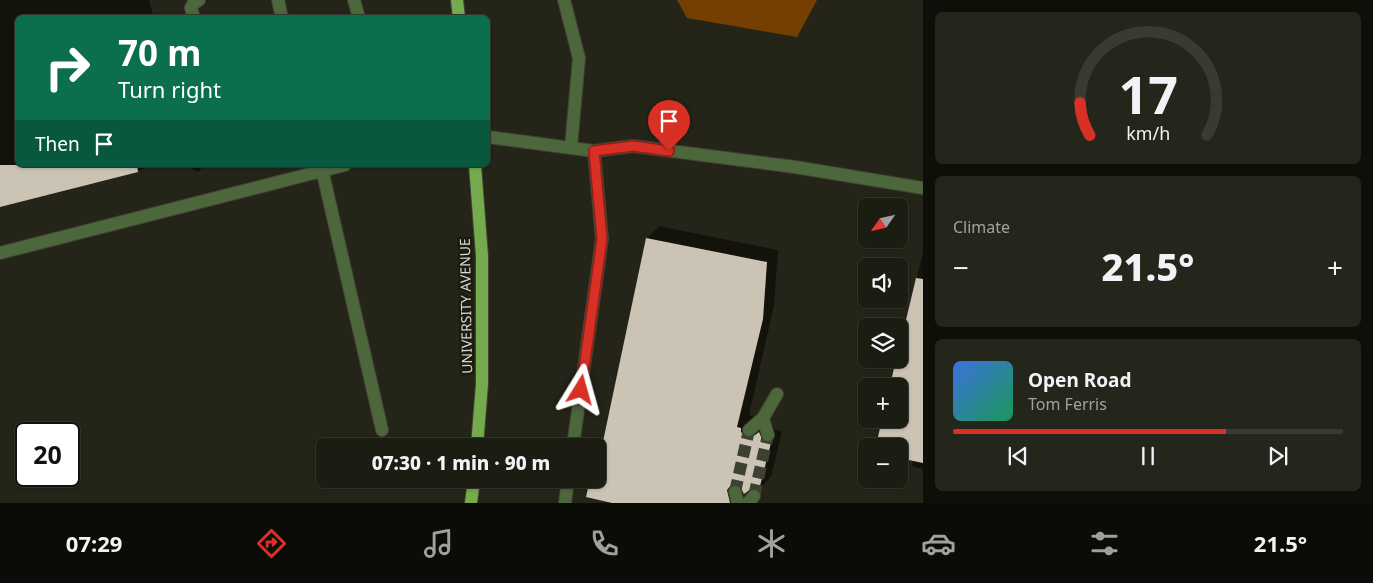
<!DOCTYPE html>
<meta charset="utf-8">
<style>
body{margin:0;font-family:"Noto Sans",sans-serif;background:#24251b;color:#f1f3f6;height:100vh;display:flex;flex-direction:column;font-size:19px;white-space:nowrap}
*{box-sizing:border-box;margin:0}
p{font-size:16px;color:#a0a19f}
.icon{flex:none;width:28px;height:28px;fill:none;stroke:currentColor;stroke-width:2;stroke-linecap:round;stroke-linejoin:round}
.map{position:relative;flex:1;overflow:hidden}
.sheet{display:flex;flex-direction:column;gap:12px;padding:12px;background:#0f0f0a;width:450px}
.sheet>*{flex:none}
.top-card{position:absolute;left:15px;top:15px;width:475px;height:152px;border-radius:8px;box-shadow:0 1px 4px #0004,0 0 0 1px #393a32;background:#0b6e4f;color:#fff;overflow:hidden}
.needle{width:32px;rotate:236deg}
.tools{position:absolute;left:858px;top:198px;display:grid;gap:10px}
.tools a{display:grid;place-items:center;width:50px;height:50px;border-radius:8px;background:#1b1c12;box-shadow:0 1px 4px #0004,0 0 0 1px #393a32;font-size:25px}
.speed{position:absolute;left:15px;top:422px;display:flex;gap:10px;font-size:25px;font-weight:700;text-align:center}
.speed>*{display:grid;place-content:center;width:65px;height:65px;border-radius:50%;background:#1b1c12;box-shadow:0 1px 4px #0004,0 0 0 1px #393a32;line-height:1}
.speed .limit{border:2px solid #111;border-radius:8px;background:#fff;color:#111}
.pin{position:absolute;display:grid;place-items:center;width:42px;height:42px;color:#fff;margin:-51px -21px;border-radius:50% 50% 50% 0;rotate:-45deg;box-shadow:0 0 5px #0007}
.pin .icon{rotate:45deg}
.me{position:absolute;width:55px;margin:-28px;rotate:8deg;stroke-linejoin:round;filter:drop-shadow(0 0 4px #0008)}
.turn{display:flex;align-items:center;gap:18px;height:105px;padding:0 20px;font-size:22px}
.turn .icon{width:65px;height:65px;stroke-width:2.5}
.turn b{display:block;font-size:35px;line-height:42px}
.then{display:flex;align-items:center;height:48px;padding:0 20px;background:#0003;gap:10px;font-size:19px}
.big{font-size:38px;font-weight:800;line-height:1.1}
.sheet .tile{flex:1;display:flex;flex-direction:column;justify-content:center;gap:8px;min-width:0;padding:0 18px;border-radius:8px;background:#24251b}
.sheet .dial{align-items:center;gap:0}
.dial svg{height:130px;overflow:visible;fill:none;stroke:#393a32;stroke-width:7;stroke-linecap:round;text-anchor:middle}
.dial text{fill:#f1f3f6;stroke:none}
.song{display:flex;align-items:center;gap:15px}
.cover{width:60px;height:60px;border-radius:8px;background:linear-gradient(135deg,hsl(220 70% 55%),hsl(150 70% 35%))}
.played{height:5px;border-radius:2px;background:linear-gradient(90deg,#d93025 70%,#393a32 70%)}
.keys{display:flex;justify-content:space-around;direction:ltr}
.heat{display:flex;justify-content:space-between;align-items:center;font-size:28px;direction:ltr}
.trip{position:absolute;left:316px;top:438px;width:290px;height:50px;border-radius:8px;background:#1b1c12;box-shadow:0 1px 4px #0004,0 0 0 1px #393a32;font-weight:800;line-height:50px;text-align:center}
.dock{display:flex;height:80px;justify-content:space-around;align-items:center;background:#0b0b07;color:#a0a19f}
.dock .icon{width:35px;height:35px}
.dock .selected{color:#d93025}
.dock b{font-size:22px;color:#f1f3f6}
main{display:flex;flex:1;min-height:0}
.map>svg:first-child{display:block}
.forest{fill:#743f00}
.shadow{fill:#0007}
.building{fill:#cbc4b5}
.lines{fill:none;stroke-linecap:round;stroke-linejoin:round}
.minor-tunnel{stroke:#3f4034;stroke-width:12;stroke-dasharray:12 6;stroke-linecap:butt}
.minor-casing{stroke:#414236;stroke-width:14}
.major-casing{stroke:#414236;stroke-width:14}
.minor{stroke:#4d673c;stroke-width:12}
.major{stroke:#75aa4d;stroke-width:12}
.route-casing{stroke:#8d1f18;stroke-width:12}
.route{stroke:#d93025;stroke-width:9}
.labels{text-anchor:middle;stroke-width:5;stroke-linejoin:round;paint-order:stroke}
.street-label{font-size:14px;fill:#d9d9d1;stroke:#1b1b0f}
</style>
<main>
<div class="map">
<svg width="923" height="503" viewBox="0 0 923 503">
<rect width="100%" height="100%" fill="#242518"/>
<!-- forest -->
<path class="forest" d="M677,0H817L797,37L687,18Z"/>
<!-- shadow -->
<path class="shadow" d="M0,0H149L154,18H18V165H158L0,206Z
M186,165H205L198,172Z
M659,226L778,250L774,306L749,415L753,416V420L764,426L771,421L775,430L782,431L771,477L759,489L739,483L742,492L739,503H618L588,496L591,479H598V450L604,443L647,238Z
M923,252V469L912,466L913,460L899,456V446H877L883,419H899V386H891Z"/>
<!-- building -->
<path class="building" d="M0,165H137L138,172L0,207Z
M646,238L767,262L763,319L737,427L741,428V432L746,437L751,438L759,432L763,441L771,443L759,490L752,488L744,494L740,486L732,484L727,490L730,503H612L586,497L590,479H598V450L601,451Z
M916,278L923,279V463L899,458V446H876L882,419H899V386H890L896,359H899V349Z"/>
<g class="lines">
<!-- minor-tunnel -->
<path class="minor-tunnel" d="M735,492L749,430
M754,496L768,435"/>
<!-- minor casing -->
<g class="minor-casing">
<path id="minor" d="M278,0L282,18
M354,0L359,18
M564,0L579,58L571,147
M194,18L191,8L193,4L199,0
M488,137L594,151L602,239L573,446
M594,151L633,146L795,167L923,188
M321,165L382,430
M0,253L345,165
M763,418L768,435
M749,430L763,418L777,394
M735,492L738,503
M565,503L568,479
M748,503L754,496"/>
</g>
<!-- major casing -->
<g class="major-casing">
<path id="major" d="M457,0L459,18
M475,165L482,256V384L477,446
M471,503L474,479"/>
</g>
<!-- minor -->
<use href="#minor" class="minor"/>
<!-- major -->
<use href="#major" class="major"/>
</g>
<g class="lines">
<!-- route casing -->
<g class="route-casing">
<path id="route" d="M581,390L602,239L594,151L633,146L669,151"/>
</g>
<!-- route -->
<use href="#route" class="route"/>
</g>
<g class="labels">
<!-- street labels -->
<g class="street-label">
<text transform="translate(466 306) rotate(-91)" y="5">UNIVERSITY AVENUE</text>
</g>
</g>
</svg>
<div class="tools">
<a><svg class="needle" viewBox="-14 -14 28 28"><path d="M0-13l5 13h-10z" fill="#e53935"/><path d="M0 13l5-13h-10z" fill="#a0a19f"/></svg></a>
<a><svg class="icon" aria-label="sound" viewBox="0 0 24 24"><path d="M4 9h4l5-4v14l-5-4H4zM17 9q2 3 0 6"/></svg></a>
<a><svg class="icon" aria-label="layers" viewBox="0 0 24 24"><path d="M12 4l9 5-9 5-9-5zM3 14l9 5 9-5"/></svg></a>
<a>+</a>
<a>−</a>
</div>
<div class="speed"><div class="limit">20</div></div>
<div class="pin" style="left:669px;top:151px;background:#d93025"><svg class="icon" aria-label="arrive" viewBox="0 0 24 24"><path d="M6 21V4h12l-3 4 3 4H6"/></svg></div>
<svg class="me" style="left:581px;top:390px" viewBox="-20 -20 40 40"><path d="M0-17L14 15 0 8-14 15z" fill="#d93025" stroke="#fff" stroke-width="4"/></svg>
<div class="trip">07:30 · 1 min · 90 m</div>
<div class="top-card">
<div class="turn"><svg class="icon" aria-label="right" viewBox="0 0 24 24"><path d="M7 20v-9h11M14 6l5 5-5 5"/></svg><div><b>70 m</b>Turn right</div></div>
<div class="then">Then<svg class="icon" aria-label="arrive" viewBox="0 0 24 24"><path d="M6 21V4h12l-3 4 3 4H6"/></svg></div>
</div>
</div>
<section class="sheet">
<div class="tile dial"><svg viewBox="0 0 100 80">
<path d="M14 69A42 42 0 1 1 86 69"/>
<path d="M14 69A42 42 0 0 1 8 49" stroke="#d93025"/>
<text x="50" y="56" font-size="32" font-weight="700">17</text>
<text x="50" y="72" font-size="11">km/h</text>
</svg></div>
<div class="tile"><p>Climate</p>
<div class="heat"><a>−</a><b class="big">21.5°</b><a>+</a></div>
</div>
<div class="tile">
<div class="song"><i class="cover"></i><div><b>Open Road</b><p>Tom Ferris</p></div></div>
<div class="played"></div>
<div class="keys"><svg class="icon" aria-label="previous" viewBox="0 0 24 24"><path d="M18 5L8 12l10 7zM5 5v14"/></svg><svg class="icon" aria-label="pause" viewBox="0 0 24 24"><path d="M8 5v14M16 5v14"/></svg><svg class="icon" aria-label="next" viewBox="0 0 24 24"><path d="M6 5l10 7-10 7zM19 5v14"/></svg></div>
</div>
</section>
</main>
<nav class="dock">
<b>07:29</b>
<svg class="icon selected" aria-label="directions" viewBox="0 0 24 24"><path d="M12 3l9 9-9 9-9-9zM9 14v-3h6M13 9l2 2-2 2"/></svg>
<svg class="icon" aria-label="music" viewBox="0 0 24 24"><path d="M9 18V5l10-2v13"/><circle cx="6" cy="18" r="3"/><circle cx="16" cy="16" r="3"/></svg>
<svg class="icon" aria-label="phone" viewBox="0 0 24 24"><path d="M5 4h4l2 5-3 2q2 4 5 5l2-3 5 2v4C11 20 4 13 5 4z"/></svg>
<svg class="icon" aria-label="climate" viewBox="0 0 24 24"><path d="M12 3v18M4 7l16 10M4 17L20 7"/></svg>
<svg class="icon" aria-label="car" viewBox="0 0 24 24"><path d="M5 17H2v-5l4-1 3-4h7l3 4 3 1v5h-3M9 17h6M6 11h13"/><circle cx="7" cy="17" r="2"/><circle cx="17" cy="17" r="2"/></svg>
<svg class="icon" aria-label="filters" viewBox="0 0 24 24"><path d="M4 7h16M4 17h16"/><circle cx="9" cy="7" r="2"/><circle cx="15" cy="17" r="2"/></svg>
<b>21.5°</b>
</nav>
